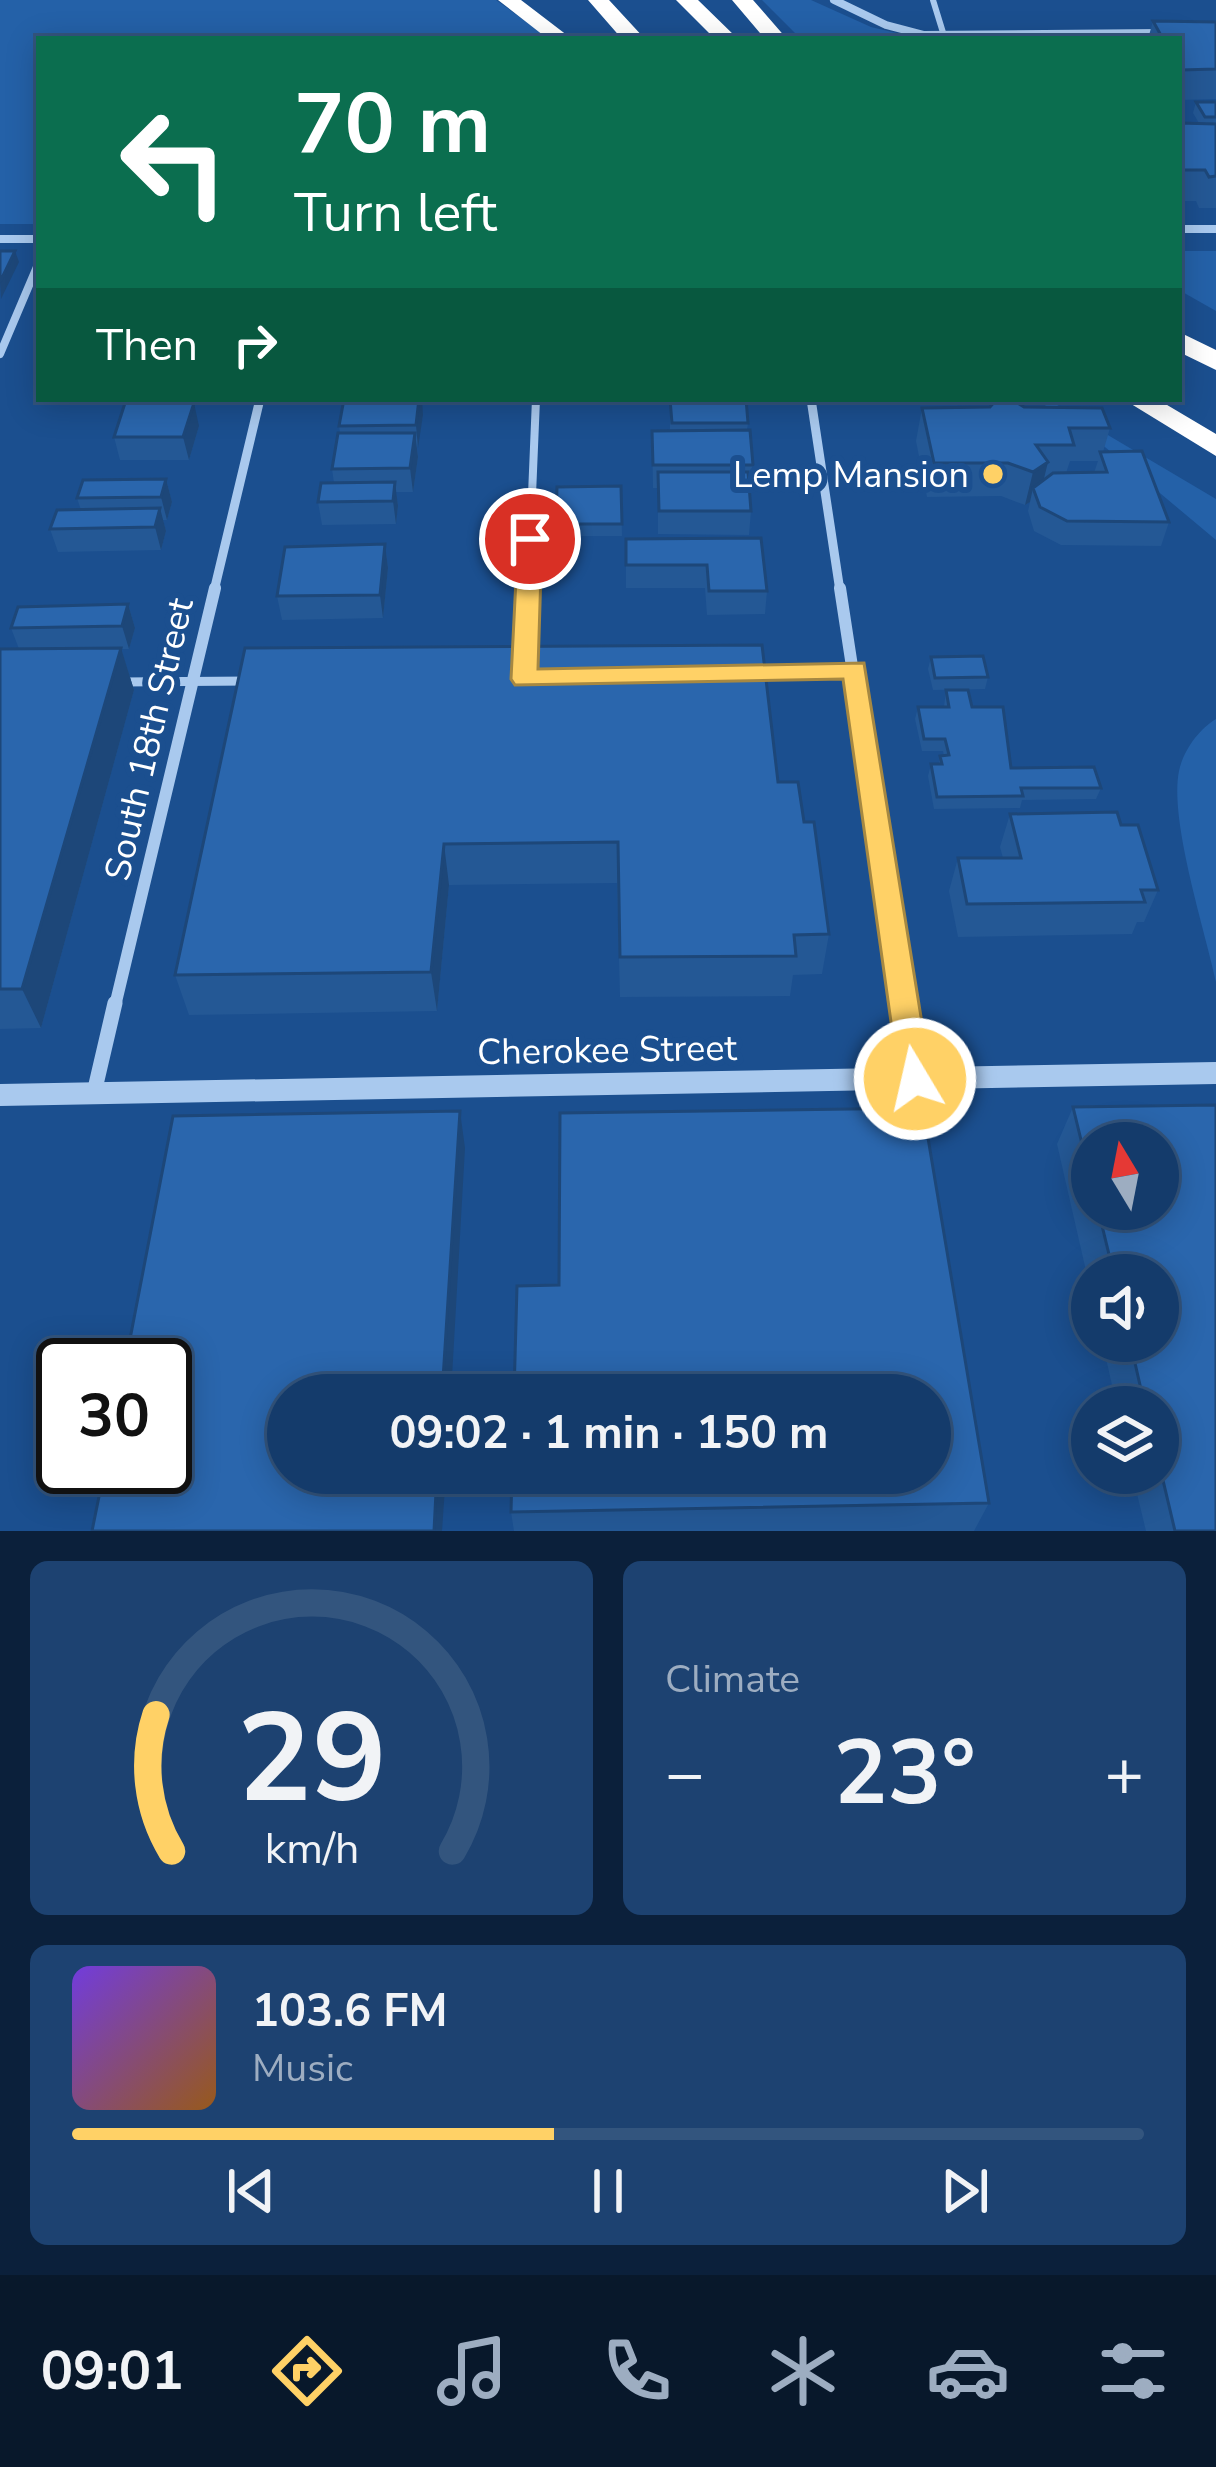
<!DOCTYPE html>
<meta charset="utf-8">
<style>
body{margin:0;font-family:"Nunito Sans",sans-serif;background:#1d4271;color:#f1f3f6;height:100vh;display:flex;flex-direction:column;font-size:45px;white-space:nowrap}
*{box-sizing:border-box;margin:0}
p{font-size:39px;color:#9dadc1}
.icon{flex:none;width:66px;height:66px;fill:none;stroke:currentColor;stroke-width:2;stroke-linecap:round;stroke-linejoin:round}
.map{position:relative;height:1531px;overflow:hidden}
.panel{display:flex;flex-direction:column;gap:30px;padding:30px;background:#0b203b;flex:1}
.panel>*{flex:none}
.hud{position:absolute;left:36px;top:36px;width:1146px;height:366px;border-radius:0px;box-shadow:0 6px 30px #0003,0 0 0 3px #33557e;background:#0b6e4f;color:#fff;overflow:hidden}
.needle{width:78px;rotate:350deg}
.buttons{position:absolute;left:1071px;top:1122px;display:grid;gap:24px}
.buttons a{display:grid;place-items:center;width:108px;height:108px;border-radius:50%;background:#143b6b;box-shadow:0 6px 30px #0003,0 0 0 3px #33557e;font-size:60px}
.speed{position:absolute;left:36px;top:1338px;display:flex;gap:24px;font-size:60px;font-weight:700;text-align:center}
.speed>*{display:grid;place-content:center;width:156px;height:156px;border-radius:50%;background:#143b6b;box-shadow:0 6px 30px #0003,0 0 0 3px #33557e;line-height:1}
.speed .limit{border:6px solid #111;border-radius:18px;background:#fff;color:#111}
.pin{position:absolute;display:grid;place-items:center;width:102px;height:102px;color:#fff;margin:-51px;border:6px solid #fff;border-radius:50%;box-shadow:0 3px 12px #0007}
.me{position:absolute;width:132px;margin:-66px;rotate:351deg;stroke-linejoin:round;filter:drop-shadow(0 0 9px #0008)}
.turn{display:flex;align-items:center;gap:42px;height:252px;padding:0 60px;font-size:54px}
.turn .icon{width:156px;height:156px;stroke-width:2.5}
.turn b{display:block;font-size:84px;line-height:102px}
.then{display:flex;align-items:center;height:114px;padding:0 60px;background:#0003;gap:24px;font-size:45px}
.big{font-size:90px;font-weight:700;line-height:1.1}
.panel .widget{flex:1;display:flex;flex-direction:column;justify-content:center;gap:18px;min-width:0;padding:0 42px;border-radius:18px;background:#1d4271}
.panel .dial{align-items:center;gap:0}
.dial svg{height:312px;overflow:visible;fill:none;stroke:#33557e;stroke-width:7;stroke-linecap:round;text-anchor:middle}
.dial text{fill:#f1f3f6;stroke:none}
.song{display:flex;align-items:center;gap:36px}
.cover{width:144px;height:144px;border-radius:18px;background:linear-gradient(135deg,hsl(260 70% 55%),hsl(30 70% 35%))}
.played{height:12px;border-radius:6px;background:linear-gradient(90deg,#ffd166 45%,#33557e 45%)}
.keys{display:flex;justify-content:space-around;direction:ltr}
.heat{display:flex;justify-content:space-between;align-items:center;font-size:66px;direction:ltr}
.panel .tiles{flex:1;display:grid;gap:30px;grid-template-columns:1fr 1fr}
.widget:last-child{grid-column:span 2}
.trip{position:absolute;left:267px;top:1374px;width:684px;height:120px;border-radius:60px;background:#143b6b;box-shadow:0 6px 30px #0003,0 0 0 3px #33557e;font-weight:700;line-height:120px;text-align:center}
.tabs{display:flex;height:192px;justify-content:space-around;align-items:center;background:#08182b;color:#9dadc1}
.tabs .icon{width:84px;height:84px}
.tabs .active{color:#ffd166}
.tabs b{font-size:54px;color:#f1f3f6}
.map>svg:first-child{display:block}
.green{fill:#2461a8}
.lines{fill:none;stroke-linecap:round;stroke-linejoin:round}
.service-far2{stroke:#a9c9ee;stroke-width:6}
.service-far1{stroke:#a9c9ee;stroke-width:8}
.service{stroke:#a9c9ee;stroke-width:9}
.minor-far3{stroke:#a9c9ee;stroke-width:8}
.minor-far2{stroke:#a9c9ee;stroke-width:9}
.minor-far1{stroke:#a9c9ee;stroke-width:12}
.minor{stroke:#a9c9ee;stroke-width:15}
.tertiary{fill:#a9c9ee;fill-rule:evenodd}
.motorway{fill:#fff;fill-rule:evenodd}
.wall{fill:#245895;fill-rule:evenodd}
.shaded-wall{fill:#1d4779}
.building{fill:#2a66ad;stroke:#1d4779;stroke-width:3}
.route{fill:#ffd166;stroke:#a68842;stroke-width:3}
.poi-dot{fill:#ffd166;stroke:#1b4f8f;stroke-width:4.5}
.labels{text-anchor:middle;stroke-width:12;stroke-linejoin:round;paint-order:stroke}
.poi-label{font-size:36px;fill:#fff;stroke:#1b4f8f;text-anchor:end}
.street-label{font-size:36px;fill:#fff;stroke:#1b4f8f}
</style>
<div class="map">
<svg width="1216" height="1531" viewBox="0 0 1216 1531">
<rect width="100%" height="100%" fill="#1b4f8f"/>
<!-- green -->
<path class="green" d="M0,0H496L550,39H39V224H0Z
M762,0H811L871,27L922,39H801Z
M1179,251H1216V311L1179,290Z
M1035,399H1047L1216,499V540L1087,432Z
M1216,719V982C1205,930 1169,820 1179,771C1183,751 1199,729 1216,719Z"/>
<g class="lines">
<!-- service-far2 -->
<path class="service-far2" d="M933,0L945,39"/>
<!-- service-far1 -->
<path class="service-far1" d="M0,354L39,262
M528,591L536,399"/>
<!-- service -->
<path class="service" d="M525,657L528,588
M758,672L855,670
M122,682L250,681"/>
<!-- minor-far3 -->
<path class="minor-far3" d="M834,0L886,25L924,35L1161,33
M1179,229H1216
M0,239H39"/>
<!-- minor-far2 -->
<path class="minor-far2" d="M811,399L840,591
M214,591L260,399"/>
<!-- minor-far1 -->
<path class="minor-far1" d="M840,588L904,1006
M115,1006L215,588"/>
<!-- minor -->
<path class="minor" d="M903,1003L915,1079
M94,1093L115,1003"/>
<!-- tertiary -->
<path class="tertiary" d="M1216,1062V1084L0,1106V1084Z"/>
<!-- motorway -->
<path class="motorway" d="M498,0H521L572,39H548Z
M588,0H609L645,39H622Z
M676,0H698L738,39H715Z
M732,0H753L787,39H765Z
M1179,332L1216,350V370L1179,352Z
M1123,399H1157L1216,434V456Z"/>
</g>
<!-- wall -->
<path class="wall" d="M1153,21L1216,22V99L1179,100V39H1148Z
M1196,102H1216V208H1199L1196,201H1179V123H1199L1193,113Z
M670,400L748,423L747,430L753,465L751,489H749L751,511L749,535L658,534V488H653L652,431H670Z
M421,403L423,415L417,448L418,457L413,492H396L398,506L396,524L322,525L318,502L334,483L332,469L340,433L339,426Z
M990,407H1024L1110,428L1103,452L1169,522L1161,546L1061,545L1034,531L1028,511L1030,502L1025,505L1001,496L927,497L916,441L922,408ZM1070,461H1098L1094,473H1066Z
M199,426L189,460H120L114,437Z
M166,479L172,502L167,520H163L166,531L161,550L58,552L50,529L81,510L77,498Z
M621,486L622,536H556L557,487Z
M761,538L767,591L765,614L707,615L705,588H626V539Z
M385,544L388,568L383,618L282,620L277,596Z
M128,604L135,628L129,649H121L134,690L41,1028L0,1029V649H19L11,628Z
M245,648L778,782L804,822L829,934L822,974L793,975L790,996L620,997L617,883L449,885L437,1011L189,1015L175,975Z
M931,657L988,677L985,689L933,690L928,669Z
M946,690L972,707L1011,768L1101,788L1096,799L1022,800L1020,808L934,809L928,776L931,764H939L940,756H944L943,751H922L915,719L918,707H944Z
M1010,814L1121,825L1158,890L1144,922H1137L1132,934L958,937L949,891L958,858H1003L1000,847Z
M1216,1105V1531H1146L1132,1473H1158V1407H1117L1102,1341H1158V1275H1092V1297L1057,1144L1073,1107ZM1092,1143H1158V1209H1092Z
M989,1503L974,1531H514L511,1512Z"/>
<!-- shaded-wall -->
<path class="shaded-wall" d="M15,251L19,262L1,299L0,282Z
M419,399H422L423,415L418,448L416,425Z
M194,403L199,426L189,460L183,437Z
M415,433L418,457L413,492L410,468Z
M1048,462L1040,495L1033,488L1030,502L1025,505L1033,472Z
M166,479L172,502L167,520L161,497Z
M395,482L398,506L396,524L393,501Z
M160,508L166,531L161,550L155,527Z
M385,544L388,568L383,618L380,595Z
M128,604L135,628L129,649L122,626Z
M121,648L134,690L41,1028L22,989Z
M444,844L449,885L437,1011L431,972Z
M460,1111L465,1148L451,1395H442Z
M437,1473H446L442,1531H434Z"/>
<!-- building -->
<path class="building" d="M1153,21L1216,22V69L1181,70L1179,67V39H1163Z
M1196,102H1216V117H1205Z
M1179,123L1216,124V176L1209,177L1205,170H1179Z
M0,251H15L0,282Z
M344,399H419L416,425L339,426Z
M670,399H746L748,423H672Z
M996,400H1013L1024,407L1102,408L1110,428H1069L1074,445H1036L1048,462L1033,472L1008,463H934L922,408L990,407Z
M125,403H194L183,437H114Z
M750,430L753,465H653L652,431Z
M338,433H415L410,468L332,469Z
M1142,451L1169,522L1067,521L1040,507L1033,488L1053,473L1107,472L1100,452Z
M658,472H748L751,511H659Z
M166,479L161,497L77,498L83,480Z
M395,482L393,501L318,502L321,483Z
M621,486L622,524H556L557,487Z
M160,508L155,527L50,529L57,510Z
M761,538L767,591H709L707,565H626V539Z
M385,544L380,595L277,596L285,547Z
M128,604L122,626L11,628L18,607Z
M762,645L778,782H798L804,822H814L829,934L794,935L796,956L620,957L618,842L444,844L431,972L175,975L245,648Z
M121,648L22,989H0V649Z
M983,656L988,677L935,678L931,657Z
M946,690H968L972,707H1003L1011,768L1094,767L1101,788H1021L1023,796L937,797L931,764H942L940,756L949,755L945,739H924L918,707H949Z
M1117,812L1121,825H1138L1158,890H1141L1145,902L967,904L958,858H1021L1010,814Z
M1216,1105V1531H1175L1158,1459V1407H1145L1130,1341H1158V1275H1114L1098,1209H1158V1143H1092V1185L1073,1107Z
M923,1108L989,1503L511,1512L512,1473H930V1395H514L517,1286L559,1285L560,1113Z
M460,1111L442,1395H288V1473H437L434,1531H92L105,1467H165V1365H125L173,1116Z"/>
<!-- route -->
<path class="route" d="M530,531L542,539L538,669L864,663L931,1079L927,1089L915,1093L904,1089L899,1079L843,679L515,685L511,679L518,539Z"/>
<!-- markers -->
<circle class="poi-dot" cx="993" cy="474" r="12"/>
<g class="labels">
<!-- poi labels -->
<g class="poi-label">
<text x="969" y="487">Lemp Mansion</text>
</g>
<!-- street labels -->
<g class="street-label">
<text transform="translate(148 739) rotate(-77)" y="13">South 18th Street</text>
<text transform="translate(607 1049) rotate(-1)" y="13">Cherokee Street</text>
</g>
</g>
</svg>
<div class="buttons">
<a><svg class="needle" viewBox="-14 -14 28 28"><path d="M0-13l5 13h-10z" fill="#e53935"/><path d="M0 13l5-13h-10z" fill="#9dadc1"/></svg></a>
<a><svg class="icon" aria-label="sound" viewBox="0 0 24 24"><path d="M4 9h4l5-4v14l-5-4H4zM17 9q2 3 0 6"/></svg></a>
<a><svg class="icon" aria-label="layers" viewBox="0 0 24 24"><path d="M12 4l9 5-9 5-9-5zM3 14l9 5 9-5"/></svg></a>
</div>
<div class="speed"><div class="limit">30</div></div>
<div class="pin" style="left:530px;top:539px;background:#d93025"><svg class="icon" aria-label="arrive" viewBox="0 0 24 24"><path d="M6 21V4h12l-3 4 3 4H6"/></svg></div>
<svg class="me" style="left:915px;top:1079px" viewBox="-20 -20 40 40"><circle r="17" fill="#ffd166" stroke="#fff" stroke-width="3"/><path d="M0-11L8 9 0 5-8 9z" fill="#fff"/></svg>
<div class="trip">09:02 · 1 min · 150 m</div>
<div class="hud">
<div class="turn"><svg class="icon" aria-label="left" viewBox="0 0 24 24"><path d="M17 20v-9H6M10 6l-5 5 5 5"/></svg><div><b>70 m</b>Turn left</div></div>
<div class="then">Then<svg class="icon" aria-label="right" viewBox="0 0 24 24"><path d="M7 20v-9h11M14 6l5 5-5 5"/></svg></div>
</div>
</div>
<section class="panel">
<div class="tiles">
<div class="widget dial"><svg viewBox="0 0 100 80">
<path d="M14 69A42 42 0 1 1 86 69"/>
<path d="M14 69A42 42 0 0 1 10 34" stroke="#ffd166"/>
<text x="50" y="56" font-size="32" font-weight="700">29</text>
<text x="50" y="72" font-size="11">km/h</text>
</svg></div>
<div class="widget"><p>Climate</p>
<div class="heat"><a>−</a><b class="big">23°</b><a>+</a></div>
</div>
<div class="widget">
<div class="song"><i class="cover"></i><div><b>103.6 FM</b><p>Music</p></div></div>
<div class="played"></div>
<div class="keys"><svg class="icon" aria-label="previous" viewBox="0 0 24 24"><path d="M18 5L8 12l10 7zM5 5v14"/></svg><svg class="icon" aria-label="pause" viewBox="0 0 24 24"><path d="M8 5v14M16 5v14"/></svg><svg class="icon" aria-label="next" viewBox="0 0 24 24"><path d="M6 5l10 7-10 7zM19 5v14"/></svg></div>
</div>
</div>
</section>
<nav class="tabs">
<b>09:01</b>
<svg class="icon active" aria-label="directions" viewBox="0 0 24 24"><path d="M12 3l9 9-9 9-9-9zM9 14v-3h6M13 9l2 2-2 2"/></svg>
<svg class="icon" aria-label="music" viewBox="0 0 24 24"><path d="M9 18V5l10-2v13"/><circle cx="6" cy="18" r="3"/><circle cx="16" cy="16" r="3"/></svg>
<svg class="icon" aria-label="phone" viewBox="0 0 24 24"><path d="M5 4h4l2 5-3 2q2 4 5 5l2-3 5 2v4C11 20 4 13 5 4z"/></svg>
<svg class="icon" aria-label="climate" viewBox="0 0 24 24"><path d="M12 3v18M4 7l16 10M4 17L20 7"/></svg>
<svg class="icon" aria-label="car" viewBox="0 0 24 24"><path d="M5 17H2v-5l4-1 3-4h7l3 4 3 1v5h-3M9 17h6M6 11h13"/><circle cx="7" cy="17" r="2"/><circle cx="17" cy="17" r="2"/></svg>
<svg class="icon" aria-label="filters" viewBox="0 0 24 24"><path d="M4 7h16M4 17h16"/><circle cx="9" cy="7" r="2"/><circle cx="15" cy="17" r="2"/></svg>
</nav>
